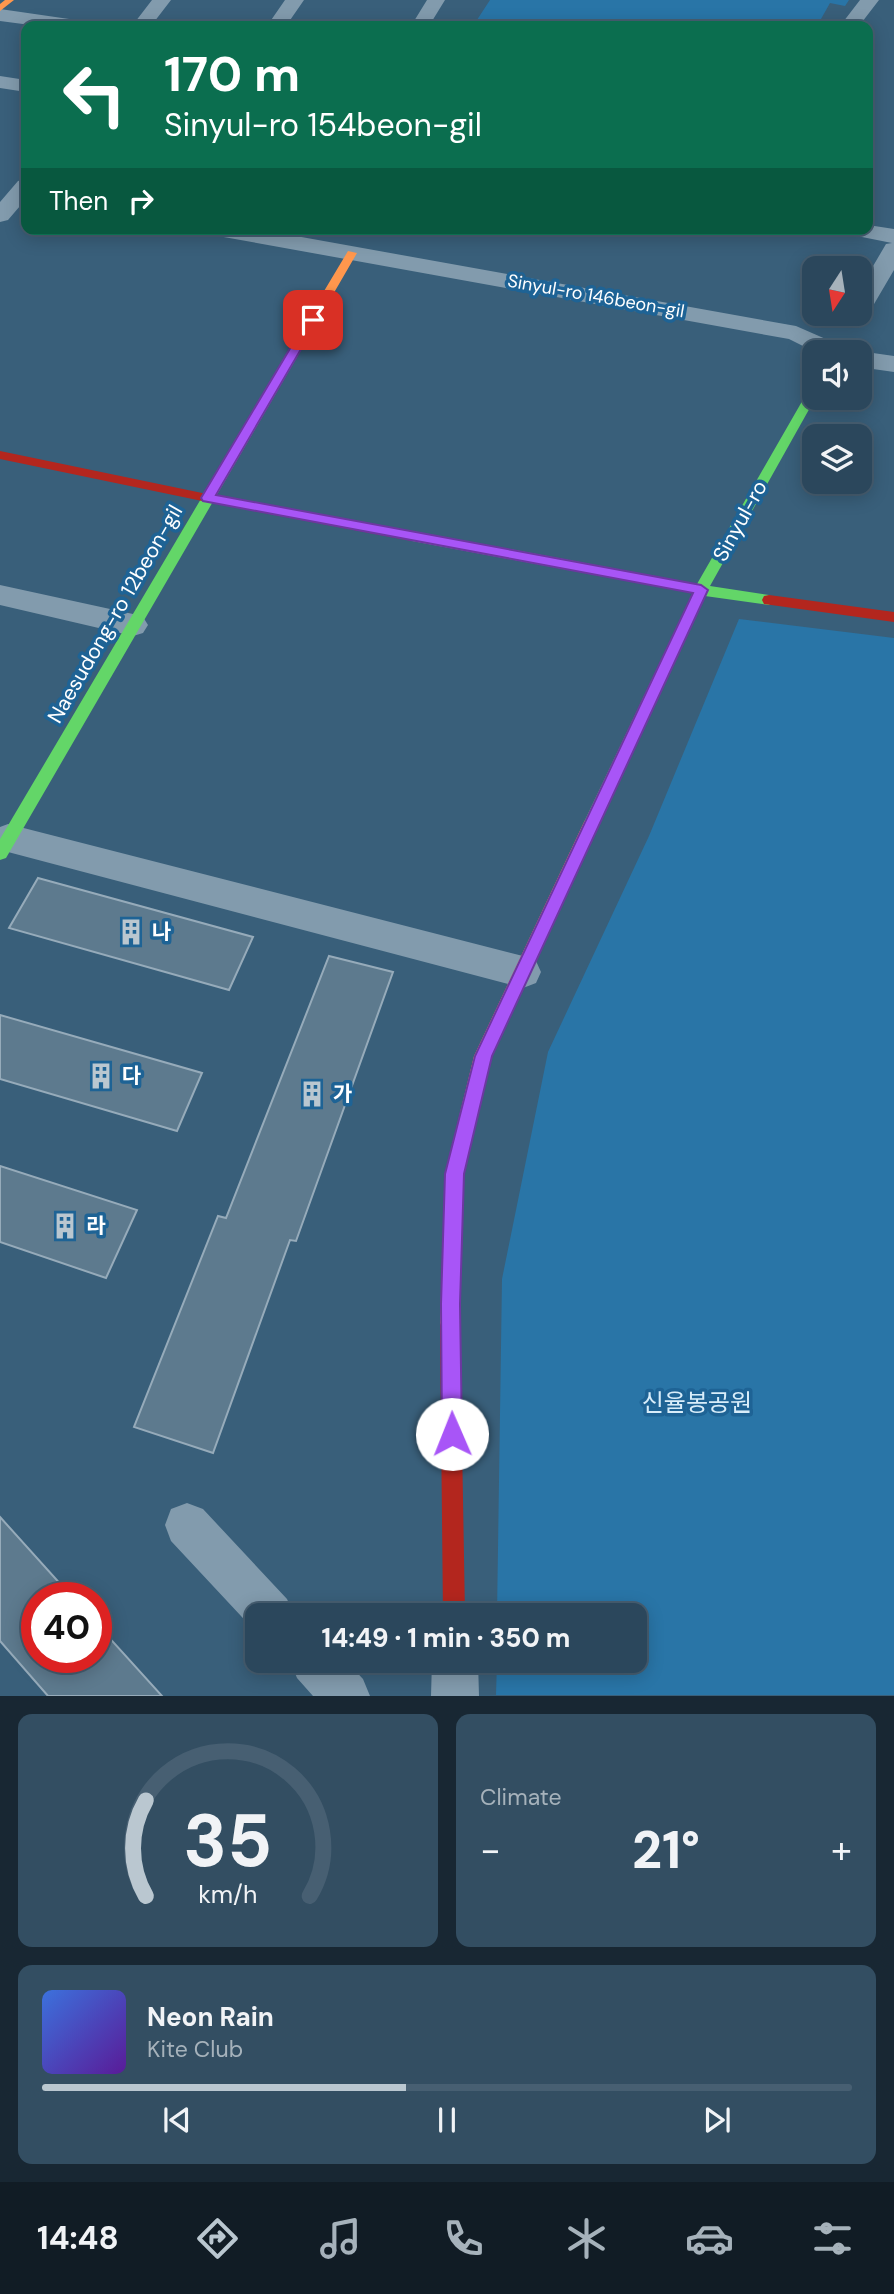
<!DOCTYPE html>
<meta charset="utf-8">
<style>
body{margin:0;font-family:"DM Sans","Noto Sans KR",sans-serif;background:#334e62;color:#f1f3f6;height:100vh;display:flex;flex-direction:column;font-size:26px;white-space:nowrap}
*{box-sizing:border-box;margin:0}
p{font-size:23px;color:#a6b2bb}
.icon{flex:none;width:38px;height:38px;fill:none;stroke:currentColor;stroke-width:2;stroke-linecap:round;stroke-linejoin:round}
.map{position:relative;height:1696px;overflow:hidden}
.panel{display:flex;flex-direction:column;gap:18px;padding:18px;background:#182733;flex:1}
.panel>*{flex:none}
.hud{position:absolute;left:21px;top:21px;width:852px;height:214px;border-radius:14px;box-shadow:0 4px 18px #0003,0 0 0 2px #475f72;background:#0b6e4f;color:#fff;overflow:hidden}
.needle{width:46px;rotate:192deg}
.controls{position:absolute;left:802px;top:256px;display:grid;gap:14px}
.controls a{display:grid;place-items:center;width:70px;height:70px;border-radius:14px;background:#2b475c;box-shadow:0 4px 18px #0003,0 0 0 2px #475f72;font-size:35px}
.speed{position:absolute;left:21px;top:1582px;display:flex;gap:14px;font-size:35px;font-weight:700;text-align:center}
.speed>*{display:grid;place-content:center;width:91px;height:91px;border-radius:50%;background:#2b475c;box-shadow:0 4px 18px #0003,0 0 0 2px #475f72;line-height:1}
.speed .limit{border:10px solid #d22;background:#fff;color:#111}
.pin{position:absolute;display:grid;place-items:center;width:60px;height:60px;color:#fff;margin:-30px;border-radius:14px;box-shadow:0 4px 10px #0006}
.me{position:absolute;width:77px;margin:-38px;rotate:359deg;stroke-linejoin:round;filter:drop-shadow(0 0 5px #0008)}
.turn{display:flex;align-items:center;gap:24px;height:147px;padding:0 28px;font-size:32px}
.turn .icon{width:91px;height:91px;stroke-width:2.5}
.turn b{display:block;font-size:49px;line-height:60px}
.then{display:flex;align-items:center;height:66px;padding:0 28px;background:#0003;gap:14px;font-size:26px}
.big{font-size:52px;font-weight:800;line-height:1.1}
.panel .card{flex:1;display:flex;flex-direction:column;justify-content:center;gap:10px;min-width:0;padding:0 24px;border-radius:14px;background:#334e62}
.panel .dial{align-items:center;gap:0}
.dial svg{height:182px;overflow:visible;fill:none;stroke:#475f72;stroke-width:7;stroke-linecap:round;text-anchor:middle}
.dial text{fill:#f1f3f6;stroke:none}
.song{display:flex;align-items:center;gap:21px}
.cover{width:84px;height:84px;border-radius:10px;background:linear-gradient(135deg,hsl(220 70% 55%),hsl(270 70% 35%))}
.played{height:7px;border-radius:4px;background:linear-gradient(90deg,#bac7d0 45%,#475f72 45%)}
.keys{display:flex;justify-content:space-around;direction:ltr}
.heat{display:flex;justify-content:space-between;align-items:center;font-size:38px;direction:ltr}
.panel .tiles{flex:1;display:grid;gap:18px;grid-template-columns:1fr 1fr}
.card:last-child{grid-column:span 2}
.trip{position:absolute;left:245px;top:1603px;width:402px;height:70px;border-radius:14px;background:#2b475c;box-shadow:0 4px 18px #0003,0 0 0 2px #475f72;font-weight:800;line-height:70px;text-align:center}
.menu{display:flex;height:112px;justify-content:space-around;align-items:center;background:#111c25;color:#a6b2bb}
.menu .icon{width:49px;height:49px}
.menu .selected{color:#bac7d0}
.menu b{font-size:32px;color:#f1f3f6}
.map>svg:first-child{display:block}
.green{fill:#2975a7}
.building{fill:#5d7a8e;stroke:#96abba;stroke-width:2}
.lines{fill:none;stroke-linecap:round;stroke-linejoin:round}
.street{fill:#829bad;fill-rule:evenodd}
.fast{fill:#63d668;fill-rule:evenodd}
.slow{fill:#ff974d;fill-rule:evenodd}
.jam{fill:#b3261e;fill-rule:evenodd}
.route{fill:#a855f7;stroke:#6d37a1;stroke-width:2}
.labels{text-anchor:middle;stroke-width:7;stroke-linejoin:round;paint-order:stroke}
.far-street-label{font-size:18px;fill:#fff;stroke:#1e6395}
.street-label{font-size:21px;fill:#fff;stroke:#1e6395}
.poi-label{font-size:21px;font-weight:bold;fill:#fff;stroke:#1e6395;text-anchor:start}
.near-park-label{font-size:24px;fill:#d8edfa;stroke:#1e6395}
</style>
<div class="map">
<svg width="894" height="1696" viewBox="0 0 894 1696">
<rect width="100%" height="100%" fill="#395f7a"/>
<!-- green -->
<path class="green" d="M490,0H849L845,6L830,3L817,26H473Z
M739,619L894,638V1695H496L497,1661H635V1615H497L502,1279L548,1052L649,836Z"/>
<!-- building -->
<path class="building" d="M38,878L253,937L229,990L9,928Z
M329,956L393,972L296,1241L290,1240L213,1453L134,1427L218,1216L226,1218Z
M0,1015L202,1073L177,1131L0,1079Z
M0,1166L137,1210L106,1278L0,1242Z
M0,1517L73,1598H37V1657H96V1623L162,1696H48L0,1641Z"/>
<g class="lines">
<!-- street -->
<path class="street" d="M152,0H171L151,26H132Z
M285,0H304L286,26H267Z
M427,0H445L429,26H411Z
M860,0H879L859,26H840Z
M0,9L76,20L86,26H38L0,21Z
M0,76L26,80V92L0,88Z
M26,179V199L8,220L0,222V202L18,181Z
M868,225L894,229V270L867,316L859,318L849,313H859V290L886,244L892,243L847,234L844,229H868Z
M207,229H257L796,326L844,347L847,352H815L789,339L218,236L210,234Z
M859,351L894,356V372L859,367Z
M0,585L133,614L143,617L148,625L143,633L133,636L0,605Z
M8,824L523,956L536,961L541,972L536,983L523,988L8,852L0,849V827Z
M187,1503L203,1509L287,1599L294,1615H257V1633L255,1631L171,1541L165,1525L171,1509Z
M290,1661H346L363,1679L370,1696H313L297,1678Z
M432,1661H478L479,1696H431Z"/>
<!-- fast -->
<path class="fast" d="M302,334L308,338L6,858L0,860V839L296,338Z
M814,387V397H816L710,586L769,595L776,600L769,605L705,596L597,826H587L584,822L693,593L412,541L405,536L412,531L697,584L808,391Z"/>
<!-- slow -->
<path class="slow" d="M5,0H14L0,11V4Z
M348,251L357,253L306,341H298L296,338Z
M592,816L597,818L600,822L492,1056L463,1174L460,1325L457,1332L450,1335L443,1332L440,1325L445,1174L474,1056L584,822L587,818Z"/>
<!-- jam -->
<path class="jam" d="M0,451L207,494L412,531L419,536L412,541L207,502L0,459Z
M769,595L894,612V622L764,604L762,600L764,596Z
M450,1315L457,1318L460,1325L465,1615H443L440,1325L443,1318Z"/>
</g>
<!-- route -->
<path class="route" d="M313,316L318,320L216,495L701,585L708,590L492,1056L464,1174L460,1304L462,1434L459,1441L452,1444L445,1441L442,1434L441,1304L445,1174L475,1056L693,593L203,501L201,498L307,320Z"/>
<!-- icons -->
<defs>
<g id="building-bare" transform="scale(2.1)"><path d="M-4-6H4V6H1V3H-1V6H-4ZM-2.5-4.3h1.7v1.8h-1.7ZM.8-4.3h1.7v1.8H.8ZM-2.5-1h1.7V.8h-1.7ZM.8-1h1.7V.8H.8Z" fill="#bac7d0" stroke="#1e6395" stroke-width="2.5" paint-order="stroke"/></g>
</defs>
<g fill-rule="evenodd">
<use href="#building-bare" x="131" y="932"/>
<use href="#building-bare" x="101" y="1076"/>
<use href="#building-bare" x="312" y="1094"/>
<use href="#building-bare" x="65" y="1226"/>
</g>
<g class="labels">
<!-- far-street labels -->
<g class="far-street-label">
<text transform="translate(596 296) rotate(10)" y="6">Sinyul-ro 146beon-gil</text>
</g>
<!-- street labels -->
<g class="street-label">
<text transform="translate(740 521) rotate(-61)" y="7">Sinyul-ro</text>
<text transform="translate(115 614) rotate(-60)" y="7">Naesudong-ro 12beon-gil</text>
</g>
<!-- poi labels -->
<g class="poi-label">
<text x="152" y="939">나</text>
<text x="122" y="1083">다</text>
<text x="333" y="1101">가</text>
<text x="86" y="1233">라</text>
</g>
<!-- near-park labels -->
<g class="near-park-label">
<text x="697" y="1411">신율봉공원</text>
</g>
</g>
</svg>
<div class="controls">
<a><svg class="needle" viewBox="-14 -14 28 28"><path d="M0-13l5 13h-10z" fill="#e53935"/><path d="M0 13l5-13h-10z" fill="#a6b2bb"/></svg></a>
<a><svg class="icon" aria-label="sound" viewBox="0 0 24 24"><path d="M4 9h4l5-4v14l-5-4H4zM17 9q2 3 0 6"/></svg></a>
<a><svg class="icon" aria-label="layers" viewBox="0 0 24 24"><path d="M12 4l9 5-9 5-9-5zM3 14l9 5 9-5"/></svg></a>
</div>
<div class="speed"><div class="limit">40</div></div>
<div class="pin" style="left:313px;top:320px;background:#d93025"><svg class="icon" aria-label="arrive" viewBox="0 0 24 24"><path d="M6 21V4h12l-3 4 3 4H6"/></svg></div>
<svg class="me" style="left:452px;top:1434px" viewBox="-20 -20 40 40"><circle r="19" fill="#fff"/><path d="M0-13L10 11 0 6-10 11z" fill="#a855f7"/></svg>
<div class="trip">14:49 · 1 min · 350 m</div>
<div class="hud">
<div class="turn"><svg class="icon" aria-label="left" viewBox="0 0 24 24"><path d="M17 20v-9H6M10 6l-5 5 5 5"/></svg><div><b>170 m</b>Sinyul-ro 154beon-gil</div></div>
<div class="then">Then<svg class="icon" aria-label="right" viewBox="0 0 24 24"><path d="M7 20v-9h11M14 6l5 5-5 5"/></svg></div>
</div>
</div>
<section class="panel">
<div class="tiles">
<div class="card dial"><svg viewBox="0 0 100 80">
<path d="M14 69A42 42 0 1 1 86 69"/>
<path d="M14 69A42 42 0 0 1 14 27" stroke="#bac7d0"/>
<text x="50" y="56" font-size="32" font-weight="700">35</text>
<text x="50" y="72" font-size="11">km/h</text>
</svg></div>
<div class="card"><p>Climate</p>
<div class="heat"><a>−</a><b class="big">21°</b><a>+</a></div>
</div>
<div class="card">
<div class="song"><i class="cover"></i><div><b>Neon Rain</b><p>Kite Club</p></div></div>
<div class="played"></div>
<div class="keys"><svg class="icon" aria-label="previous" viewBox="0 0 24 24"><path d="M18 5L8 12l10 7zM5 5v14"/></svg><svg class="icon" aria-label="pause" viewBox="0 0 24 24"><path d="M8 5v14M16 5v14"/></svg><svg class="icon" aria-label="next" viewBox="0 0 24 24"><path d="M6 5l10 7-10 7zM19 5v14"/></svg></div>
</div>
</div>
</section>
<nav class="menu">
<b>14:48</b>
<svg class="icon selected" aria-label="directions" viewBox="0 0 24 24"><path d="M12 3l9 9-9 9-9-9zM9 14v-3h6M13 9l2 2-2 2"/></svg>
<svg class="icon" aria-label="music" viewBox="0 0 24 24"><path d="M9 18V5l10-2v13"/><circle cx="6" cy="18" r="3"/><circle cx="16" cy="16" r="3"/></svg>
<svg class="icon" aria-label="phone" viewBox="0 0 24 24"><path d="M5 4h4l2 5-3 2q2 4 5 5l2-3 5 2v4C11 20 4 13 5 4z"/></svg>
<svg class="icon" aria-label="climate" viewBox="0 0 24 24"><path d="M12 3v18M4 7l16 10M4 17L20 7"/></svg>
<svg class="icon" aria-label="car" viewBox="0 0 24 24"><path d="M5 17H2v-5l4-1 3-4h7l3 4 3 1v5h-3M9 17h6M6 11h13"/><circle cx="7" cy="17" r="2"/><circle cx="17" cy="17" r="2"/></svg>
<svg class="icon" aria-label="filters" viewBox="0 0 24 24"><path d="M4 7h16M4 17h16"/><circle cx="9" cy="7" r="2"/><circle cx="15" cy="17" r="2"/></svg>
</nav>
